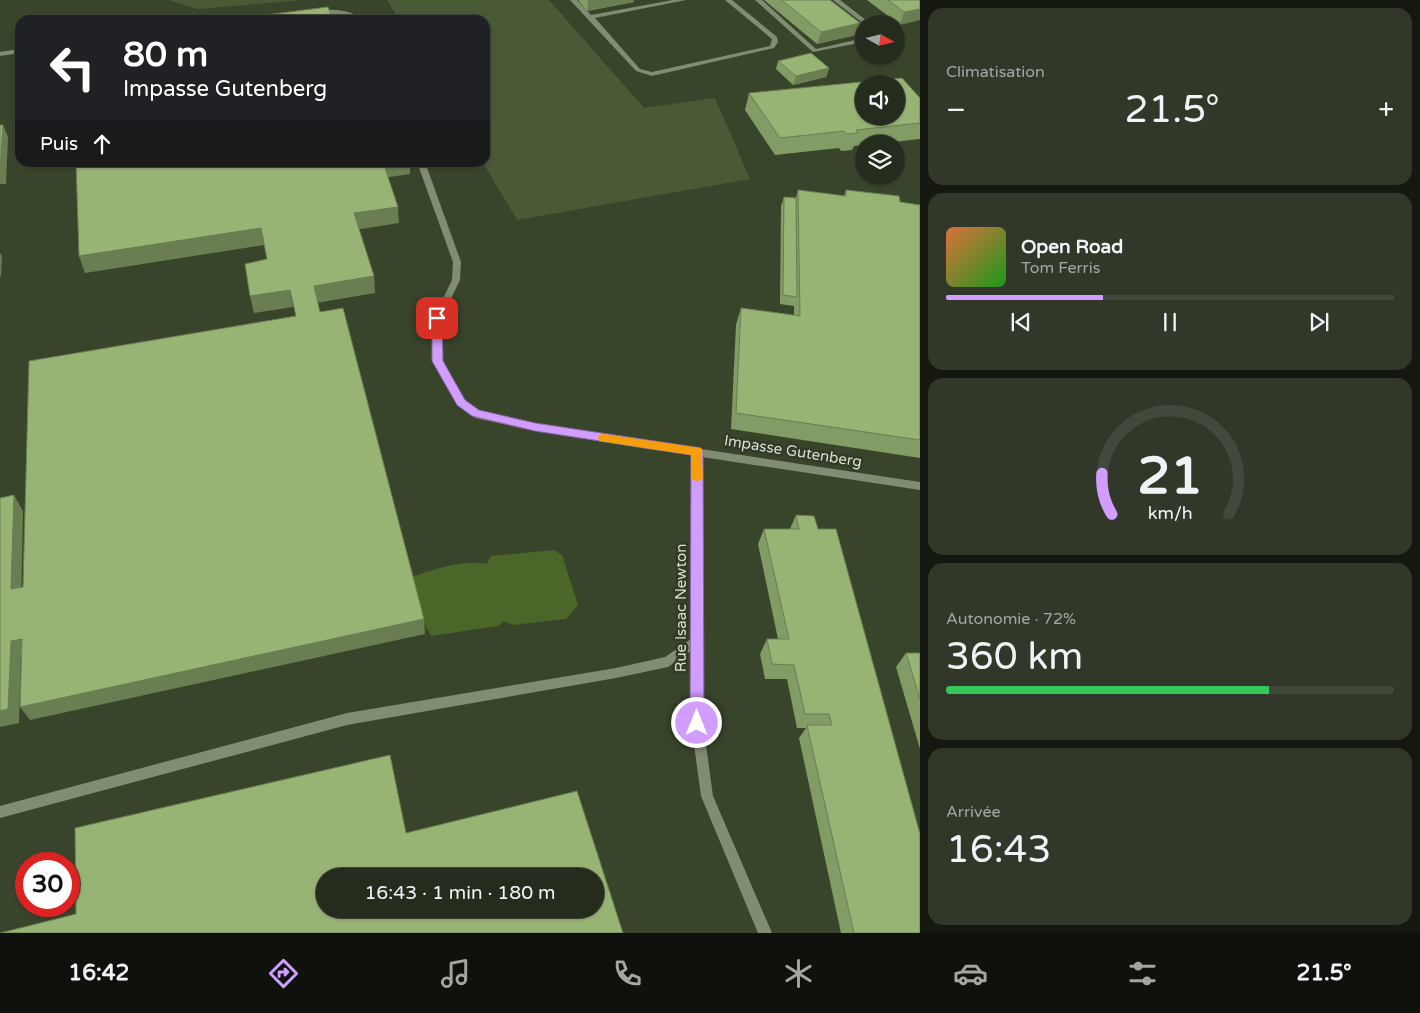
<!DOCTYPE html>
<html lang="fr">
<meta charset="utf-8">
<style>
body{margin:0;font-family:"Varela Round",sans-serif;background:#31382a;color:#f1f3f6;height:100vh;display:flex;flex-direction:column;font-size:19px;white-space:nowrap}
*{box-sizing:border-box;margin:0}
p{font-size:16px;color:#a3a7a4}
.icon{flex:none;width:28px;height:28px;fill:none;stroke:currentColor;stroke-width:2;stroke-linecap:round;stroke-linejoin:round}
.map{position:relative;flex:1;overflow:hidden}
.side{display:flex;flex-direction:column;gap:8px;padding:8px;background:#141810;width:500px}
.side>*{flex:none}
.banner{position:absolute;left:15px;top:15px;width:475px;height:152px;border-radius:15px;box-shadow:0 1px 4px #0004,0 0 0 1px #42483b;background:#202124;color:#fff;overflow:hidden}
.needle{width:32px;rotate:98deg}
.tools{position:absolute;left:855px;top:15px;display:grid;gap:10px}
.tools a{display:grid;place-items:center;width:50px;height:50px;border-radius:50%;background:#252c1d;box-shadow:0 1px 4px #0004,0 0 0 1px #42483b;font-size:25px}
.speed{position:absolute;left:15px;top:852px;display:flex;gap:10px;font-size:25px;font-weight:700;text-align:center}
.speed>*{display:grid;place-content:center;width:65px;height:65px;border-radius:50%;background:#252c1d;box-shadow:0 1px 4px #0004,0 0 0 1px #42483b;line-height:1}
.speed .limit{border:8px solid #d22;background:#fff;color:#111}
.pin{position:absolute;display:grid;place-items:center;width:42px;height:42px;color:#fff;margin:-21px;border-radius:10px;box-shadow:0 2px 8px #0006}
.me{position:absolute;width:55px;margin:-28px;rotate:0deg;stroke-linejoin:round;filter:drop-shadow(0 0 4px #0008)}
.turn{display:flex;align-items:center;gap:18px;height:105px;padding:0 25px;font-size:22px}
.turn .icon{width:65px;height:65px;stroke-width:2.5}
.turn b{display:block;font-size:35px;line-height:42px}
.then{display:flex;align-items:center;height:48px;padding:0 25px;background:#0003;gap:10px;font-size:19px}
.big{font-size:38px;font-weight:600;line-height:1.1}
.side .card{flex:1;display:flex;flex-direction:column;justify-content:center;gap:8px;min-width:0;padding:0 18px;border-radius:15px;background:#31382a}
.side .dial{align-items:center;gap:0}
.dial svg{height:130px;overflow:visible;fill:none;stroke:#42483b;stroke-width:7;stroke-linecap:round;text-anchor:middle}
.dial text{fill:#f1f3f6;stroke:none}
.song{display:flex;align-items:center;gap:15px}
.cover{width:60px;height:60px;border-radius:8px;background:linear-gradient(135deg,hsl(20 70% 55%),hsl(120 70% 35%))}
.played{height:5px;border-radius:2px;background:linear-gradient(90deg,#d19dfe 35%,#42483b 35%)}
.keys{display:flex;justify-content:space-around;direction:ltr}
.heat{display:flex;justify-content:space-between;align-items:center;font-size:28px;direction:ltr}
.charge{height:8px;border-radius:4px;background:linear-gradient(90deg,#34c759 72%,#42483b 0)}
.trip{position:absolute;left:316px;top:868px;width:288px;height:50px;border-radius:25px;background:#252c1d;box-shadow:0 1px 4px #0004,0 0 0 1px #42483b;font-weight:600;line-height:50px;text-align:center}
.tabs{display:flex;height:80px;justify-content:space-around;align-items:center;background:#0f120c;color:#a3a7a4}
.tabs .icon{width:35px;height:35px}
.tabs .current{color:#d19dfe}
.tabs b{font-size:22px;color:#f1f3f6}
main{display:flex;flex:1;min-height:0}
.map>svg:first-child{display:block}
.built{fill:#39452b;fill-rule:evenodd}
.green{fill:#4a5a36}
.water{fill:#4c6529}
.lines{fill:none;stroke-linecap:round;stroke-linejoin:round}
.lane{fill:#808d72;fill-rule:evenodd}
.street{fill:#808d72;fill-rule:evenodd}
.wall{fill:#839b65}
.shaded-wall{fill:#6a7e52}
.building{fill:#98b475;stroke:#6a7e52;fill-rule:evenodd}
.route{fill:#d19dfe;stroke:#8866a5}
.slow{fill:#f59e0b}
.labels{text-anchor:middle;stroke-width:5;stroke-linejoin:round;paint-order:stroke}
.street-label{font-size:15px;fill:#d9dfd3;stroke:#313b27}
</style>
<main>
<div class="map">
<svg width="920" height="933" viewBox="0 0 920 933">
<rect width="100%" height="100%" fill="#313b27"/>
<!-- built -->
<path class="built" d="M0,0H920V933H0ZM20,20H485V162H20ZM864,24H896V56H864ZM864,84H896V116H864ZM864,144H896V176H864ZM26,864H69V906H26ZM325,876H595V909H325Z"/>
<!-- green -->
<path class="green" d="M168,0H303L198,9Z
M387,0H549L644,108L715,98L750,179L517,220L483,163L485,162V20H399Z"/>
<!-- water -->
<path class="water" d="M554,550L562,555L578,605L566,619L512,625L504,621L498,626L431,636L424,623L412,577C434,569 464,559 487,564L491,556Z"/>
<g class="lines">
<!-- lane -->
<path class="lane" d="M570,0H577L591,15L673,0H686L595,18L640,69L652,72L770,46L772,39L725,0H732L777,37L778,42L774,48L652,76L636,71Z
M755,0H762L816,49L864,38V42L813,52Z
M833,0H840L871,24H864Z
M323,10C337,9 353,11 365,20H357L340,14L317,15L314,13Z
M20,49V53L0,56V52Z
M417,162H425L461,262L460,280L441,319L443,361L464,401L478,411L535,423L661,443L664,444L666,447L664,450L661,451L535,431L475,418L458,405L433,361V319L452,280L453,262Z
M697,635L701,636L703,640L701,644L668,667L616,678L347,725L0,818V806L347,713L616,668L665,657Z"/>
<!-- street -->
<path class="street" d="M661,443L694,448L697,447L701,449L920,482V490L702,457L703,723L713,796L772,933H758L701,796L691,723L692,455L658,450L656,447L658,444Z"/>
</g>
<!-- wall -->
<path class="wall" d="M578,0H634V2L587,11Z
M764,0H830L860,23L856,35L817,44Z
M867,0H920L900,25Z
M778,61L829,68L826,77L793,85L776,69Z
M749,93L920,98V139L875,144H864V145L854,146L852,150L841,151L839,148L775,155L745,110Z
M798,190L844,196L846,190L900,202L920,205V458L731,429L736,325L741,308L794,315V306L780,304L781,206L784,197L796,198Z
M796,515L920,933H841L799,738L806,728H797L787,679H765L760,654L767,639H778L758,544L764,529H790Z
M906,653H920V749L896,667Z"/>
<!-- shaded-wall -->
<path class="shaded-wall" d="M588,0H634V2L587,11Z
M920,9V20L900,25L904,12Z
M860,23L856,35L817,44L821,32Z
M829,68L826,77L793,85L796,76Z
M3,125L8,137L6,184H0V171Z
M382,162H410V174L383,178Z
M398,207L399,223L355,230L354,213Z
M261,228L264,245L85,273L79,256Z
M0,253L2,256L1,276H0Z
M374,276L375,293L316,303L314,286Z
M290,290L293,307L254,313L250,296Z
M14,495L23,511L21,604L11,589Z
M424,619L425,634L30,720L20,707Z
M22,639L31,654L21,656L19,723L0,727V711L11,641Z"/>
<!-- building -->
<path class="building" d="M782,0H830L860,23L821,32Z
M888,0H920V9L904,12Z
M328,7L333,20H226Z
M811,53L829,68L796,76L778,61Z
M902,78L920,98V123L856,130L858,133L847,134L844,131L780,138L749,93ZM864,84H896V116H864Z
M0,125H3L0,171Z
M76,162H383L398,207L354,213L374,276L314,286L320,312L343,308L424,619L20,707L22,639L11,641L8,709L0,711V498L14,495L11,589L23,587L29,361L296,316L290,290L250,296L245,264L267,259L261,228L79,256Z
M798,190L846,196V190L899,196L900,202L920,205V440L736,413L741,308L800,316Z
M784,197L796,198L797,297L783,295Z
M796,515L814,516L818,529H836L920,834V933H854L807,725H832L829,714H805L794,665L772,664L767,639H789L764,529H799Z
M906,653H920V699Z
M390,755L406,833L577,791L623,933H0L76,914L75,828ZM325,876H595V909H325Z"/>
<!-- route -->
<path class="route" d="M437,315L442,318L443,361L465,400L479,410L535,423L701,448L703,451L704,723L702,727L697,729L692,727L690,723L691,455L535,431L472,416L457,405L432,361V318Z"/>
<!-- slow -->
<path class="slow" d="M603,434L701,448L703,478L697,482L691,478V455L599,441L598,438L599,435Z"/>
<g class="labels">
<!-- street labels -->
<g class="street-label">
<text transform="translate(793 451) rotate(9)" y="5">Impasse Gutenberg</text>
<text transform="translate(681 608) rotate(-90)" y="5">Rue Isaac Newton</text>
</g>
</g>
</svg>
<div class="tools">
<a><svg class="needle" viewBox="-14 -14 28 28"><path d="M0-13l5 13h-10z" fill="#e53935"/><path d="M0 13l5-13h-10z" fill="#a3a7a4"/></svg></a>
<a><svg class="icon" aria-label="sound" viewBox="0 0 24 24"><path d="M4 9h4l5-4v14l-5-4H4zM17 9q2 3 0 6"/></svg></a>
<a><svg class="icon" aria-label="layers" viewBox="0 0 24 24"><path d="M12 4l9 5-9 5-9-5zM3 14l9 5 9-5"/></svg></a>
</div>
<div class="speed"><div class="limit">30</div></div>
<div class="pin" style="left:437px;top:318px;background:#d93025"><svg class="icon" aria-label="arrive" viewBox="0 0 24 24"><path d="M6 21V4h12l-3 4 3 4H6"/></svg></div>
<svg class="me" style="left:697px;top:723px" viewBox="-20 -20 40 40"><circle r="17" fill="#d19dfe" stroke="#fff" stroke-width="3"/><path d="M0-11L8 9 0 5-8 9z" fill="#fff"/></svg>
<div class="trip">16:43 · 1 min · 180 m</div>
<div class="banner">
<div class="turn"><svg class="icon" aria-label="left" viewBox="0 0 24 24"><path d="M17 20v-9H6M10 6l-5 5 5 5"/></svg><div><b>80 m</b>Impasse Gutenberg</div></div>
<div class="then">Puis<svg class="icon" aria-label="ahead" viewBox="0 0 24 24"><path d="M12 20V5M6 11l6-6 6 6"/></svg></div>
</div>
</div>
<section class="side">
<div class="card"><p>Climatisation</p>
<div class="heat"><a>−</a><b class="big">21.5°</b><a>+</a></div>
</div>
<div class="card">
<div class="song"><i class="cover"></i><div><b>Open Road</b><p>Tom Ferris</p></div></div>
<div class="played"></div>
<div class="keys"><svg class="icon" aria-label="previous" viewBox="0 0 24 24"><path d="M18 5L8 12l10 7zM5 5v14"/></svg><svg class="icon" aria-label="pause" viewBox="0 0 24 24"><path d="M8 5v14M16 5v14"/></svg><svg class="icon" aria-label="next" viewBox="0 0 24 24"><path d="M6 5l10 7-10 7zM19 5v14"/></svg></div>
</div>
<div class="card dial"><svg viewBox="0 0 100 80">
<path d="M14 69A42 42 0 1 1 86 69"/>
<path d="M14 69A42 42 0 0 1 8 44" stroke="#d19dfe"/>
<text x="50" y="56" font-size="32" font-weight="700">21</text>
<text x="50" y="72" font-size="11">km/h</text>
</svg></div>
<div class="card"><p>Autonomie · 72%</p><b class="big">360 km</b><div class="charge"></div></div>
<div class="card"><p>Arrivée</p><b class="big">16:43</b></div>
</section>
</main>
<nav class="tabs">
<b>16:42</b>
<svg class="icon current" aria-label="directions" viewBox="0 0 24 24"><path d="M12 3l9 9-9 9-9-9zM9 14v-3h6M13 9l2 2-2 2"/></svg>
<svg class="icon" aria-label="music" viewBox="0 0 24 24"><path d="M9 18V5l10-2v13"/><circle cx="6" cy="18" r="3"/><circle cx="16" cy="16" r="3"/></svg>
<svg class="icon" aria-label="phone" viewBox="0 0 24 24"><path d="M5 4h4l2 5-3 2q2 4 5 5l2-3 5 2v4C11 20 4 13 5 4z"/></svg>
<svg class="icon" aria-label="climate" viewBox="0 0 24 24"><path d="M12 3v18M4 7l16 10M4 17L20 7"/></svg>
<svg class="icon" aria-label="car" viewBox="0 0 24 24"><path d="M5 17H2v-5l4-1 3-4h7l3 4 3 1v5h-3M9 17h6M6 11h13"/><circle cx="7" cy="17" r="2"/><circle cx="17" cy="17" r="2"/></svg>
<svg class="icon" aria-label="filters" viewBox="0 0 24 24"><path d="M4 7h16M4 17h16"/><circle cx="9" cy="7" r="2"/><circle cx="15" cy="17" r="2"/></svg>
<b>21.5°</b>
</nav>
